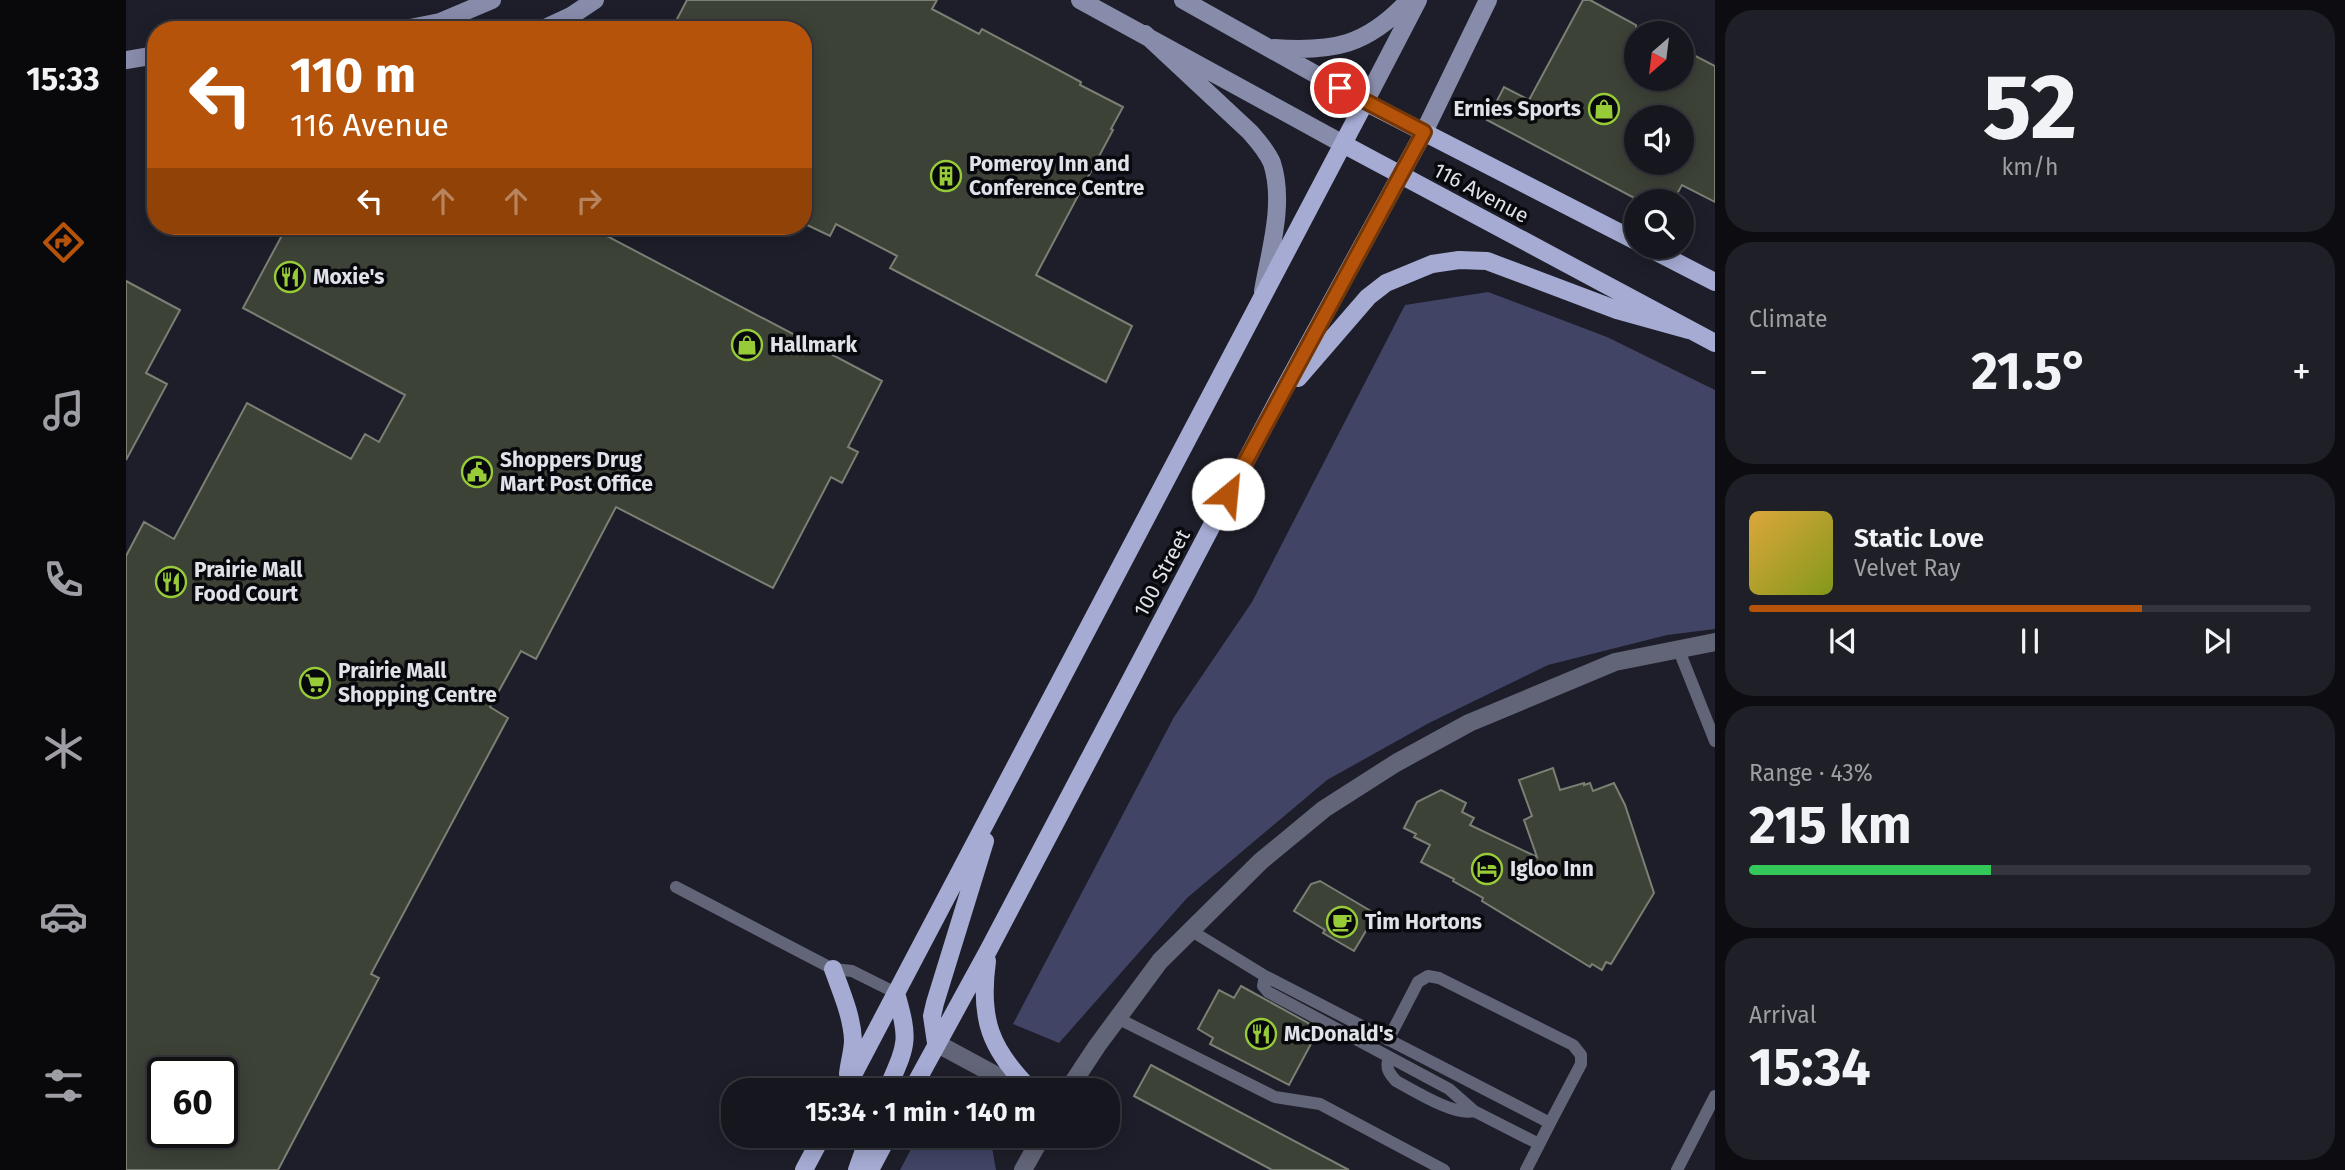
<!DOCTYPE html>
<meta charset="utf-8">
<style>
body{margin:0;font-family:"Fira Sans",sans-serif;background:#1f1f28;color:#f1f3f6;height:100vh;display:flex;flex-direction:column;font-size:26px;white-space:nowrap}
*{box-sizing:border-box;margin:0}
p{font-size:23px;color:#9e9fa4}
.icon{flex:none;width:38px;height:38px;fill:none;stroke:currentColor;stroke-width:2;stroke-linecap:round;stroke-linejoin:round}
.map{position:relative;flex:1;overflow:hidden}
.panel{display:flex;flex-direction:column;gap:10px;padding:10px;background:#0c0c11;width:630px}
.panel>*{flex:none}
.guide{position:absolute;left:21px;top:21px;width:665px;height:214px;border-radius:28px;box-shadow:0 4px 18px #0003,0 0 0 2px #35353d;background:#b45309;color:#fff;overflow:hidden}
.needle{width:46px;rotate:208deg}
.controls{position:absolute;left:1498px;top:21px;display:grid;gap:14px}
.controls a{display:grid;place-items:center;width:70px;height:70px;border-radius:50%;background:#16161f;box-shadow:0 4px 18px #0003,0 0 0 2px #35353d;font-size:35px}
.speed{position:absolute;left:21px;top:1057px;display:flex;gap:14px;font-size:35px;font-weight:700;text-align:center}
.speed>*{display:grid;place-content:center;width:91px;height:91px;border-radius:50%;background:#16161f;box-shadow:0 4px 18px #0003,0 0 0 2px #35353d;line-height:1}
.speed .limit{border:4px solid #111;border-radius:10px;background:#fff;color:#111}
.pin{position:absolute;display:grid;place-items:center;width:60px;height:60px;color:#fff;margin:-30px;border:4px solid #fff;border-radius:50%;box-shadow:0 2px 7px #0007}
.me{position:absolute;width:77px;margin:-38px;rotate:28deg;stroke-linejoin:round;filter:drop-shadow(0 0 5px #0008)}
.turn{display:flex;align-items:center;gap:24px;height:147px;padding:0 28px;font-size:32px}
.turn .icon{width:91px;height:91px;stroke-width:2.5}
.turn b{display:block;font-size:49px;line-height:60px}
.lanes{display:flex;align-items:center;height:66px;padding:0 28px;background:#0003;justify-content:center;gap:35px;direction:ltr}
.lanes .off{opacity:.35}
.big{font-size:52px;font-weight:700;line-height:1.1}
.panel .tile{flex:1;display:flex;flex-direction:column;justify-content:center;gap:10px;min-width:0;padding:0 24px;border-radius:28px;background:#1f1f28}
.panel .dial{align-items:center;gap:0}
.dial b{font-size:91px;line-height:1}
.song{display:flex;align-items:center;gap:21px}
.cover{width:84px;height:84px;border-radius:10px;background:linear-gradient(135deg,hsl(40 70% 55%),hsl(70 70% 35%))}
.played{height:7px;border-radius:4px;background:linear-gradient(90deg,#b45309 70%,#35353d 70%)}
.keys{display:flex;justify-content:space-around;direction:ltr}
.heat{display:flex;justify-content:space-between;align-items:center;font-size:38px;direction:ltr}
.charge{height:10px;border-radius:5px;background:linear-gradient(90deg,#34c759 43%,#35353d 0)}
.trip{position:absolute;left:595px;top:1078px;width:399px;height:70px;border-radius:28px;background:#16161f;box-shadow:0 4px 18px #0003,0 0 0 2px #35353d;font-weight:700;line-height:70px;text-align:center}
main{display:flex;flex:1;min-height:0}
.tab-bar{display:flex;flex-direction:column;width:126px;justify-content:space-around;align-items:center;background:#09090c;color:#9e9fa4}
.tab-bar .icon{width:49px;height:49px}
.tab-bar .current{color:#b45309}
.tab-bar b{font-size:32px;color:#f1f3f6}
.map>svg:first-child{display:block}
.green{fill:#414464}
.building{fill:#3d4237;stroke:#7a8073;stroke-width:2;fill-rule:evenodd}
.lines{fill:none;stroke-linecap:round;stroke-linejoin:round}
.lane{stroke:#626578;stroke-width:12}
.street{stroke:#626578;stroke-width:18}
.secondary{stroke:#888cab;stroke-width:18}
.primary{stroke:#a5abd3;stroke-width:18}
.route-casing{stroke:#753606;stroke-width:18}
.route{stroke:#b45309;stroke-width:12}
.labels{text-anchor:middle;stroke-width:7;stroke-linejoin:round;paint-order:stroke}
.poi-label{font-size:21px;font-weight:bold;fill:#e0e1e9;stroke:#08090d;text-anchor:start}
.street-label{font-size:21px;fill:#e0e1e9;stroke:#08090d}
</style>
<main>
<nav class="tab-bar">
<b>15:33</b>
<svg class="icon current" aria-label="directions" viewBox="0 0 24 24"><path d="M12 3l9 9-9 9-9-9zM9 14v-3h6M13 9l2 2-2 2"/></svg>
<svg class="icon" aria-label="music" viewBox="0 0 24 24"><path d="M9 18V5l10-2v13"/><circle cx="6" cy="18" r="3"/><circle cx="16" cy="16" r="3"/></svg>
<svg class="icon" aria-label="phone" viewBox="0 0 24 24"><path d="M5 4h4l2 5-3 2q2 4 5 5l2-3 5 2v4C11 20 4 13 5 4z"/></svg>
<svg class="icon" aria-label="climate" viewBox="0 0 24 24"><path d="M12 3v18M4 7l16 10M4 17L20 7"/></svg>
<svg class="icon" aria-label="car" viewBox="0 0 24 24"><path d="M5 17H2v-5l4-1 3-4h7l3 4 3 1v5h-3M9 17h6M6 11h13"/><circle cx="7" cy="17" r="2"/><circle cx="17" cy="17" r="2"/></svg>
<svg class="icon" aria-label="filters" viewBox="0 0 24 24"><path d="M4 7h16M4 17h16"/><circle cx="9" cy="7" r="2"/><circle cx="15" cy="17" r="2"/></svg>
</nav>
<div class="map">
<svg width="1589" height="1170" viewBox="0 0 1589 1170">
<rect width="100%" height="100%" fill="#1d1e29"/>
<!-- green -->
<path class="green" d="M1362,292L1481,337L1589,390V629L1541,635L1422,665L1303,723L1201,780L1061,898L933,1043L887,1024L1048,717L1126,602L1279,305Z
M792,1136H864L870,1170H774Z"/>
<!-- building -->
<path class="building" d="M561,0H811L806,9L853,34L856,29L955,82L954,85L997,107L985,129L987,130L910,275L1006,326L980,382L764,268L771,256L710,224L704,236L677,223V30H571L551,19Z
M1457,0H1464L1510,25V79H1556V49L1589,66V202L1556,185L1547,201H1514L1361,120L1378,87L1403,100ZM1510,117H1556V163H1510Z
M161,226H462L756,381L722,447L732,452L716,483L705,477L647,588L490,507L410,659L395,651L364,707L382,718L245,974L253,978L152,1170H0V556L18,522L48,539L121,403L225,459L239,434L253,442L279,395L117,308ZM37,1073H96V1132H37Z
M0,281L54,310L20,373L41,384L0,460Z
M1427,768L1434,790L1458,783V785L1464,783L1467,791L1488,783L1499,805L1528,893L1485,964L1480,962L1476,970L1466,964L1464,967L1356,901L1357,898L1327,881L1328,879L1295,862L1304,845L1288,837L1290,834L1278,828L1291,802L1315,790L1340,803L1336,812L1348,818L1344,825L1411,857L1398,820L1406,816L1393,780Z
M1194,881L1250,914L1228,951L1197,933L1199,930L1168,911L1185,884Z
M1115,986L1193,1029L1163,1085L1084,1044L1087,1038L1072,1029L1093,990L1108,998Z
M1025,1065L1223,1170H1146L1008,1096Z"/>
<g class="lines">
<!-- lane -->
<path class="lane" d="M1552,648L1589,741
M550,887L707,969L726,971L770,993
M1064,930L1139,976L1424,1123L1455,1064V1055L1447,1045L1313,978L1302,976L1292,982L1262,1040
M1139,976L1137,986L1142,992L1323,1089L1348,1111L1413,1144
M991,1018L1149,1097L1194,1104L1318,1170
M1263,1058C1259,1068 1263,1073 1270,1081C1287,1090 1330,1117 1348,1111
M1400,1170L1424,1123
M1551,1170L1589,1096"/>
<!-- street -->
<path class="street" d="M810,1043L897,1090
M942,1090L971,1046L1034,961L1135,861L1198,809L1270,763L1343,723L1489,662L1589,642
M897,1170L916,1136"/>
<!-- secondary -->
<path class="secondary" d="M954,0L1217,144
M1057,0L1239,102L1292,0
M274,30L314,22L366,0
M415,30L445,16L469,0
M1019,34L1124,132C1132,141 1141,151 1146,163C1159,203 1144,251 1137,291
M1148,48C1207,52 1241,46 1283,0
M0,60L30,55
M1298,132L1362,0"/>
<!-- primary -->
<path class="primary" d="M1217,144L1589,343
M1521,247L1589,282
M1172,378L1242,297L1260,283L1306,264L1333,260L1361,261L1491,310L1563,330
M861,961C853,1019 864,1049 905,1090
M707,969C715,991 726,1016 727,1040C727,1051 723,1063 722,1074
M810,1043L806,1016L809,1003L859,841
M719,1090L1239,102L1510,241
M761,1090C781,1044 784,1042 770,993
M786,1090L862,951L1153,398L1298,132
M678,1170L696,1136
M731,1170L743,1136
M744,1170L762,1136"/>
</g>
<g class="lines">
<!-- route casing -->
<g class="route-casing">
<path id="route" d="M1102,494L1298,132L1214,88"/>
</g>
<!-- route -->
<use href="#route" class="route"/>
</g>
<!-- icons -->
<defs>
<g id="shop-ring" transform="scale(1.575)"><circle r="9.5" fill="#08090d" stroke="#97cb38" stroke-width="1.5"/><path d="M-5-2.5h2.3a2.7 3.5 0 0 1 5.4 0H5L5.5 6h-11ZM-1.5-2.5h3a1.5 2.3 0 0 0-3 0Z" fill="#97cb38"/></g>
<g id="building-ring" transform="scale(1.575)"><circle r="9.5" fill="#08090d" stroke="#97cb38" stroke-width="1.5"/><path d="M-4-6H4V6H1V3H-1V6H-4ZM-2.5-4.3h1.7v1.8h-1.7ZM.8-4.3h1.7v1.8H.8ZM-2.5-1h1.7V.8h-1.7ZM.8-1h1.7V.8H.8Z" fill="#97cb38"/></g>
<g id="restaurant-ring" transform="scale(1.575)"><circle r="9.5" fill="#08090d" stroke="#97cb38" stroke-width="1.5"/><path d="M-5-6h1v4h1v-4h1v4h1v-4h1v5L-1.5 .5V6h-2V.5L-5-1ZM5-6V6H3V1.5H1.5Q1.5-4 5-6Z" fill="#97cb38"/></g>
<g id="civic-ring" transform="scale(1.575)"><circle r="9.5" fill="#08090d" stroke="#97cb38" stroke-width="1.5"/><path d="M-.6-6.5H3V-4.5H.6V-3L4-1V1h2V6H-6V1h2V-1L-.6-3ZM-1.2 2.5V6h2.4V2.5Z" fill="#97cb38"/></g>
<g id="supermarket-ring" transform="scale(1.575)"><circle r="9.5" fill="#08090d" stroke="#97cb38" stroke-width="1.5"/><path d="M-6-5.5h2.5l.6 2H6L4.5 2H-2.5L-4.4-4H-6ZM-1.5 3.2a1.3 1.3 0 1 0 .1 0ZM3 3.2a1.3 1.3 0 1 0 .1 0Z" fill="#97cb38"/></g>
<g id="hotel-ring" transform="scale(1.575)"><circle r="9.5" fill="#08090d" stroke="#97cb38" stroke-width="1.5"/><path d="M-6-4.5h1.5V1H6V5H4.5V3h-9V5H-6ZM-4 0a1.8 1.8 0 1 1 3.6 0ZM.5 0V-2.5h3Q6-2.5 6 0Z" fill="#97cb38"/></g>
<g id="cafe-ring" transform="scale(1.575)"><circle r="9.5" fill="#08090d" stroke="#97cb38" stroke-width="1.5"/><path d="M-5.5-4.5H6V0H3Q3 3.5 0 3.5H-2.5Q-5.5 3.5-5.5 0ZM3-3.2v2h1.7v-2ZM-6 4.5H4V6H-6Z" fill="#97cb38"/></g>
</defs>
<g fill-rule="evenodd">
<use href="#shop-ring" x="1478" y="109"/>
<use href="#building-ring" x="820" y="176"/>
<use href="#restaurant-ring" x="164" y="277"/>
<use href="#shop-ring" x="621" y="345"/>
<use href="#civic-ring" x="351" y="472"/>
<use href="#restaurant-ring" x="45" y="582"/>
<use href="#supermarket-ring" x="189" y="683"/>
<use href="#hotel-ring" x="1361" y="869"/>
<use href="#cafe-ring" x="1216" y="922"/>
<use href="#restaurant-ring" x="1135" y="1034"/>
</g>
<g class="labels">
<!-- poi labels -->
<g class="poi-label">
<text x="1455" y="116" text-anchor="end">Ernies Sports</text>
<text x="843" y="171">Pomeroy Inn and<tspan x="843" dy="24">Conference Centre</tspan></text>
<text x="187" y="284">Moxie's</text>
<text x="644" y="352">Hallmark</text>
<text x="374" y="467">Shoppers Drug<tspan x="374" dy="24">Mart Post Office</tspan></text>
<text x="68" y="577">Prairie Mall<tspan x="68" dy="24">Food Court</tspan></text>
<text x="212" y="678">Prairie Mall<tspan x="212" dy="24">Shopping Centre</tspan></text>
<text x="1384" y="876">Igloo Inn</text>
<text x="1239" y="929">Tim Hortons</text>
<text x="1158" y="1041">McDonald's</text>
</g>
<!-- street labels -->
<g class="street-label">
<text transform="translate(1355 193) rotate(28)" y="7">116 Avenue</text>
<text transform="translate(1036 573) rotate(-62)" y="7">100 Street</text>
</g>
</g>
</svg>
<div class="controls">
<a><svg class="needle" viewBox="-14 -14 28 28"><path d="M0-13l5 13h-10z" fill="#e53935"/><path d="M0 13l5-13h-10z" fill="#9e9fa4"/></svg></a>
<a><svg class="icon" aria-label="sound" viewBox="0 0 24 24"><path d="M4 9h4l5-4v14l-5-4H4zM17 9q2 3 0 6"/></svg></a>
<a><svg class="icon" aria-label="search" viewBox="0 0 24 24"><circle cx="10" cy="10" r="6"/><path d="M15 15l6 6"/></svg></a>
</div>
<div class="speed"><div class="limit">60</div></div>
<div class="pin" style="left:1214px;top:88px;background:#d93025"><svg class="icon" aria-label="arrive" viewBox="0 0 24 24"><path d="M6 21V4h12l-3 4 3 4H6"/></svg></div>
<svg class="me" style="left:1102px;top:494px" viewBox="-20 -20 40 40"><circle r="19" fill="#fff"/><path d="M0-13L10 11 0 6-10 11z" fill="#b45309"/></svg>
<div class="trip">15:34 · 1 min · 140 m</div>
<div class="guide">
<div class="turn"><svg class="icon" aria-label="left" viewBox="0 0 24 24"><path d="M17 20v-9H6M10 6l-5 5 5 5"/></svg><div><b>110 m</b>116 Avenue</div></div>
<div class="lanes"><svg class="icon" aria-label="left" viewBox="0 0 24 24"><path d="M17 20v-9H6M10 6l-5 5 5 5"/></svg><svg class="icon off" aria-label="ahead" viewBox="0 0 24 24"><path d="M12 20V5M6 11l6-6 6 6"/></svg><svg class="icon off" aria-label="ahead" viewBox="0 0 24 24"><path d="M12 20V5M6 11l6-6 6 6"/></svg><svg class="icon off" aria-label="right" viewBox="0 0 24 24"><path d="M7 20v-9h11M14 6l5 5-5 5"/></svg></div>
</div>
</div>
<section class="panel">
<div class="tile dial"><b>52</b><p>km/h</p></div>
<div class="tile"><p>Climate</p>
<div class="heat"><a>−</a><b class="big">21.5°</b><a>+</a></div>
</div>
<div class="tile">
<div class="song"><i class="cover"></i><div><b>Static Love</b><p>Velvet Ray</p></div></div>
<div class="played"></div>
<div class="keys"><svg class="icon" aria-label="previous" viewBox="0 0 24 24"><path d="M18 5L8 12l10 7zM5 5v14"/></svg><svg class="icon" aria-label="pause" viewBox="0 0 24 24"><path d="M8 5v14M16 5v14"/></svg><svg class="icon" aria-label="next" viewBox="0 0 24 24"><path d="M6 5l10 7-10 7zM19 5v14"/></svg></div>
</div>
<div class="tile"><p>Range · 43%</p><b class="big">215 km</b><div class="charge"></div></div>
<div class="tile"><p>Arrival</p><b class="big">15:34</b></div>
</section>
</main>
